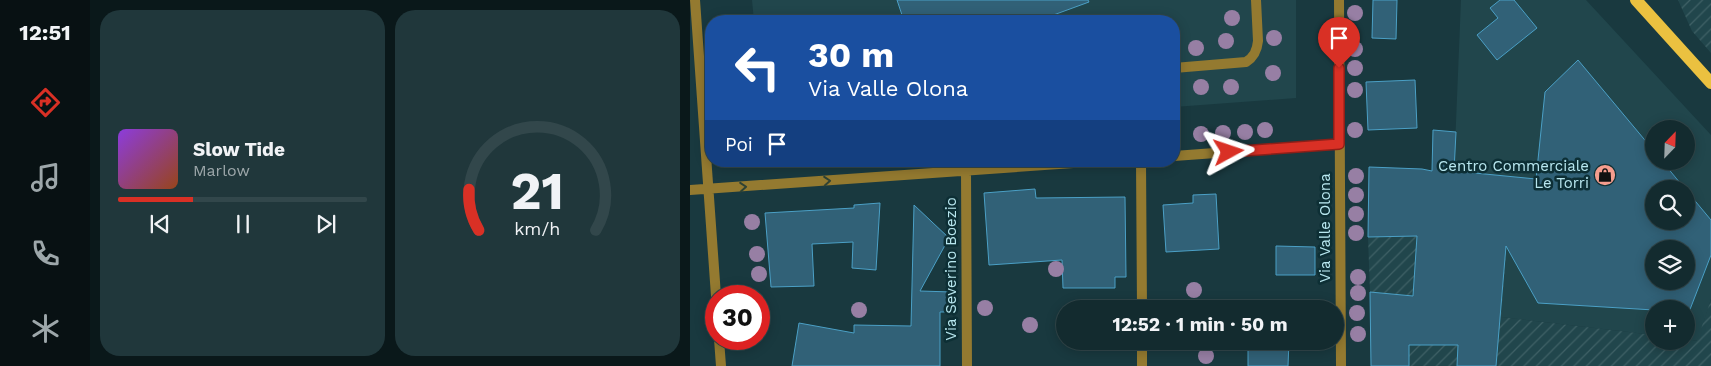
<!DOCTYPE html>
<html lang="it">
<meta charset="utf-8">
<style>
body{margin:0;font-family:"Work Sans",sans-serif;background:#20373b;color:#f1f3f6;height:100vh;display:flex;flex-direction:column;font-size:19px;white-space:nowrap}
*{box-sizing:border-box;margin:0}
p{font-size:16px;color:#9da7aa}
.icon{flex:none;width:28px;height:28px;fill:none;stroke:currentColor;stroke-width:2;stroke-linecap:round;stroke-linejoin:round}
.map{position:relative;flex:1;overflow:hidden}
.panel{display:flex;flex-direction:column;gap:10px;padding:10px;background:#0a181a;width:600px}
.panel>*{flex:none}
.guide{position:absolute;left:15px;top:15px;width:475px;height:152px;border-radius:20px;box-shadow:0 2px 12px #0003,0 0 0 1px #32474b;background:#1a4fa0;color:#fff;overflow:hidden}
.needle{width:32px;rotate:23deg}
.fabs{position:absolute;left:955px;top:120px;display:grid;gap:10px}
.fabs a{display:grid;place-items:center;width:50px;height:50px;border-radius:50%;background:#132b2f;box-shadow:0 2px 12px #0003,0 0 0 1px #32474b;font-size:25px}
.speed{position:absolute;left:15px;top:285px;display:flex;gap:10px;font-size:25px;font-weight:700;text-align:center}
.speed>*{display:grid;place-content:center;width:65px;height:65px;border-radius:50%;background:#132b2f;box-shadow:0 2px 12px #0003,0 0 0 1px #32474b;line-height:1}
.speed .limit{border:8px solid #d22;background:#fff;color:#111}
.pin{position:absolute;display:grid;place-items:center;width:42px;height:42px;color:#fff;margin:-51px -21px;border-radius:50% 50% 50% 0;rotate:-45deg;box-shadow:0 0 5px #0007}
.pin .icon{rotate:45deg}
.me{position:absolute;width:55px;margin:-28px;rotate:85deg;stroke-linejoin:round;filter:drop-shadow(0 0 4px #0008)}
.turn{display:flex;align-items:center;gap:18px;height:105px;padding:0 20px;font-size:22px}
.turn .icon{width:65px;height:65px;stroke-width:2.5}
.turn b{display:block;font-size:35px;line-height:42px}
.then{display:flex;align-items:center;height:48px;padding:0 20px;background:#0003;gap:10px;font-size:19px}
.panel .tile{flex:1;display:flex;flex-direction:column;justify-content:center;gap:8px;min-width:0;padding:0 18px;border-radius:20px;background:#20373b}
.panel .dial{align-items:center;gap:0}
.dial svg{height:130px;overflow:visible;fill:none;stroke:#32474b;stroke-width:7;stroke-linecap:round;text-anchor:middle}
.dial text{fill:#f1f3f6;stroke:none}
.song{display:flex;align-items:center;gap:15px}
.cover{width:60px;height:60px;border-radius:8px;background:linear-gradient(135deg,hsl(270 70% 55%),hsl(20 70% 35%))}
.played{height:5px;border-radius:2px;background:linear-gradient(90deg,#d93025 30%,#32474b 30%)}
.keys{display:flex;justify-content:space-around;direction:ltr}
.panel .tiles{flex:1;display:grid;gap:10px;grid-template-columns:repeat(2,1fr)}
.trip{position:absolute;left:366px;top:300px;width:288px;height:50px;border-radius:25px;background:#132b2f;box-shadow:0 2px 12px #0003,0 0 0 1px #32474b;font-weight:700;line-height:50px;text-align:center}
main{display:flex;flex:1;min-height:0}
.menu{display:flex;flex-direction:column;width:90px;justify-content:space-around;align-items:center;background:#081113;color:#9da7aa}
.menu .icon{width:35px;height:35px}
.menu .current{color:#d93025}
.menu b{font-size:22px;color:#f1f3f6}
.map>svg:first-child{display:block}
.built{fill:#21464c;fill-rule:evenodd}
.industrial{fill:url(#industrial-furrows)}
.building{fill:#316177;stroke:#4ba0c6;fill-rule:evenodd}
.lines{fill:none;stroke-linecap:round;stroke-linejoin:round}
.lane{stroke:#947a30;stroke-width:10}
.street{stroke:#947a30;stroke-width:10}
.primary{stroke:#ebc140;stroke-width:12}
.tree{fill:#977fa4}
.oneway{stroke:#2f4234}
.route-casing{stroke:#8d1f18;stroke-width:12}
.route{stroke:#d93025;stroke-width:9}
.labels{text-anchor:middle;stroke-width:5;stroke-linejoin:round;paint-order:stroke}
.poi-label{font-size:15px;fill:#b8e7ef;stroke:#0d2f35;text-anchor:end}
.street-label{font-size:15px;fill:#b8e7ef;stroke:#0d2f35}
</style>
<main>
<nav class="menu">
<b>12:51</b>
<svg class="icon current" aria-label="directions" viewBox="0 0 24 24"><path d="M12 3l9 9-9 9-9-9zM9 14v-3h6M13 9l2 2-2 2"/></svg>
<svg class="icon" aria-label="music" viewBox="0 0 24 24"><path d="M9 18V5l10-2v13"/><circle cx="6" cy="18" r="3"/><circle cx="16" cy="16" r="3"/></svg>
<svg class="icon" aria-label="phone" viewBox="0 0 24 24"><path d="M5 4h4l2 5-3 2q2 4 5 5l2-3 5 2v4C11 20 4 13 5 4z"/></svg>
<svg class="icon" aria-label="climate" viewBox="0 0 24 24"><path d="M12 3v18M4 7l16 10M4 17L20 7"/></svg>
</nav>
<section class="panel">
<div class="tiles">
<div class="tile">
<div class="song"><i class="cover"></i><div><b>Slow Tide</b><p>Marlow</p></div></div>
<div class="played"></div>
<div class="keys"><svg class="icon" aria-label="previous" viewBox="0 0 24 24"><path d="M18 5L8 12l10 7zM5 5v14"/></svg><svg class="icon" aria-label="pause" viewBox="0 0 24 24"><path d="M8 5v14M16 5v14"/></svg><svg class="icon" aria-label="next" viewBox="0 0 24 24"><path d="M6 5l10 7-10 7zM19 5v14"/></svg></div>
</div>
<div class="tile dial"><svg viewBox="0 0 100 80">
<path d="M14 69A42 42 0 1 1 86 69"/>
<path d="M14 69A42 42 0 0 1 8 44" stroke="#d93025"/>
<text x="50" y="56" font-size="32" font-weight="700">21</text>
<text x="50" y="72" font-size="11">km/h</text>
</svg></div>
</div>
</section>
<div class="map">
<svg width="1021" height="366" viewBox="0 0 1021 366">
<defs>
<pattern id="industrial-furrows" width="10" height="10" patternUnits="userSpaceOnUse" patternTransform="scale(1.25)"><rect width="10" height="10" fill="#21464c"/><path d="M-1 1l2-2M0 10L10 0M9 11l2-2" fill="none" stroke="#3f6166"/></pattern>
</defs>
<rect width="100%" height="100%" fill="#19393f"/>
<!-- built -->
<path class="built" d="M62,0H606V98L484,107V21H64Z
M771,0H896L1021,135V299L1008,341L996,339V309H964V335L810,317L822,177L764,171ZM964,129H996V161H964ZM964,189H996V221H964ZM964,249H996V281H964Z"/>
<!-- industrial -->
<path class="industrial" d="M988,0H1021V53L1002,31Z
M679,167L732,169L742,171L822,177L811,317L964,335V341H996V339L1007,341L1021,299V366H681L680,292L678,237Z"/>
<!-- building -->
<path class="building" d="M207,0H398L399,2L347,21H214Z
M683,0H707L706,39L682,38Z
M810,0H824L847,28L807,60L787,35L808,18L800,8Z
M888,60L964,151V161H972L995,189H964V221H996V190L1021,220V255L999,312H996V309H964V310L848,303L816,246L806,366H767L768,345H719V366H681L680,292L723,296L727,236L678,237L679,167L732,169L742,171L743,130L766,132L764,171L846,179L855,92ZM964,249H996V281H964Z
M725,80L727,128L678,130L676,82Z
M345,189L346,198L435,197L436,277H425V288H373L372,260L299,265L294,193Z
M526,194L529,249L476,252L473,205L503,203V195Z
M190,203L186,270L162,268L163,242L122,244L124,286L81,287L75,213L164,208V205Z
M224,205L259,238L230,291L262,292L261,312H250V366H102L109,323L164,333V325L221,326Z
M586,246L625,247V275H586Z
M558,341H599L598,366H558Z"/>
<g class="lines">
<!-- lane -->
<path class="lane" d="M484,68L556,62C564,57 567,51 568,41L566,0"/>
<!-- street -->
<path class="street" d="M5,0L26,296
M649,0L651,366
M484,156L649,144
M451,161L452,309
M276,171L277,366
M0,190L412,161
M29,339L31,366
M452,341V366"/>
<!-- primary -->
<path class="primary" d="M946,0L1021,83"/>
</g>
<!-- trees -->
<g class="tree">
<circle cx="665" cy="13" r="8"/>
<circle cx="542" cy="18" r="8"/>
<circle cx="584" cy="38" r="8"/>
<circle cx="536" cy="41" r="8"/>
<circle cx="506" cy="48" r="8"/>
<circle cx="665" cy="49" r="8"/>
<circle cx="665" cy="68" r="8"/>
<circle cx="583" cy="73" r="8"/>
<circle cx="511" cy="87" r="8"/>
<circle cx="541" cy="87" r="8"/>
<circle cx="665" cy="90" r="8"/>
<circle cx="575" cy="130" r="8"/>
<circle cx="665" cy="130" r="8"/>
<circle cx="555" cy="132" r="8"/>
<circle cx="533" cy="133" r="8"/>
<circle cx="511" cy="134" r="8"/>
<circle cx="666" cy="176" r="8"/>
<circle cx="666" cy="195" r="8"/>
<circle cx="666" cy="214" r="8"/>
<circle cx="62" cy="222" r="8"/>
<circle cx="666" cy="233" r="8"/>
<circle cx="67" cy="254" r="8"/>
<circle cx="366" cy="269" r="8"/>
<circle cx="69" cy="274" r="8"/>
<circle cx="668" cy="277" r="8"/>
<circle cx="504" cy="290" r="8"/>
<circle cx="668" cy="293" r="8"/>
<circle cx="295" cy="308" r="8"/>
<circle cx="169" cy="310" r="8"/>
<circle cx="667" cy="313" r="8"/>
<circle cx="340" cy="325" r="8"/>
<circle cx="668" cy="334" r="8"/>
<circle cx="516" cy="356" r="8"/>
</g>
<!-- one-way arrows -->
<defs><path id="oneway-chevron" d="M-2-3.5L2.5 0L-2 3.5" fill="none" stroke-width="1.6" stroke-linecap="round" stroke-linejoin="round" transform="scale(1.25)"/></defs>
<g class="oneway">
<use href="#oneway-chevron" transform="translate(137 181) rotate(-4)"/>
<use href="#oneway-chevron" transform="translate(53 187) rotate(-4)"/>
</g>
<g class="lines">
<!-- route casing -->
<g class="route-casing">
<path id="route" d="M539,152L649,144V68"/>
</g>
<!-- route -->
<use href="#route" class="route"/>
</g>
<!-- icons -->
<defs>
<g id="shop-disc" transform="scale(1.125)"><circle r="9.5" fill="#f59d8e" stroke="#0d2f35"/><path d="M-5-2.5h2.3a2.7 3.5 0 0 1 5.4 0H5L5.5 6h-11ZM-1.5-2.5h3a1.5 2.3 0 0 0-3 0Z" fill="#111"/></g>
</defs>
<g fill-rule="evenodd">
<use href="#shop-disc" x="915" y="175"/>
</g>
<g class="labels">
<!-- poi labels -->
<g class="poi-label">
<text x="899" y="171">Centro Commerciale<tspan x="899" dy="17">Le Torri</tspan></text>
</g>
<!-- street labels -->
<g class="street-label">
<text transform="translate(635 228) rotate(-90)" y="5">Via Valle Olona</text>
<text transform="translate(261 269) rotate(-90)" y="5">Via Severino Boezio</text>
</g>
</g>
</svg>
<div class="fabs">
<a><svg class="needle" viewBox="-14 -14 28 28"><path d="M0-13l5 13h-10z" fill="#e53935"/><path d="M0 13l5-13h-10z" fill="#9da7aa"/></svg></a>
<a><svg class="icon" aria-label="search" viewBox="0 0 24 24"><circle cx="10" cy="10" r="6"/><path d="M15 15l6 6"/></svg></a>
<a><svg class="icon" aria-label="layers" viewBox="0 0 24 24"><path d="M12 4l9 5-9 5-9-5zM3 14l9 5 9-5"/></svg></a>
<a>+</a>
</div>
<div class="speed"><div class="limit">30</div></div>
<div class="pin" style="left:649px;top:68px;background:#d93025"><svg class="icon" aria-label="arrive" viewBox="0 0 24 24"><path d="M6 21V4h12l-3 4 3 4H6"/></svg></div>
<svg class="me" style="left:539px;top:152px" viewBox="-20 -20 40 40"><path d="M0-17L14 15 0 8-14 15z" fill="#d93025" stroke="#fff" stroke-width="4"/></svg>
<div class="trip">12:52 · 1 min · 50 m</div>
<div class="guide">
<div class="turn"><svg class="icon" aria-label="left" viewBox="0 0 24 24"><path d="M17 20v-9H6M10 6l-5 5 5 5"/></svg><div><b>30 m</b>Via Valle Olona</div></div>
<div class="then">Poi<svg class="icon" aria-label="arrive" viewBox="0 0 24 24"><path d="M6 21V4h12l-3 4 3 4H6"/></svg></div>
</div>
</div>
</main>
